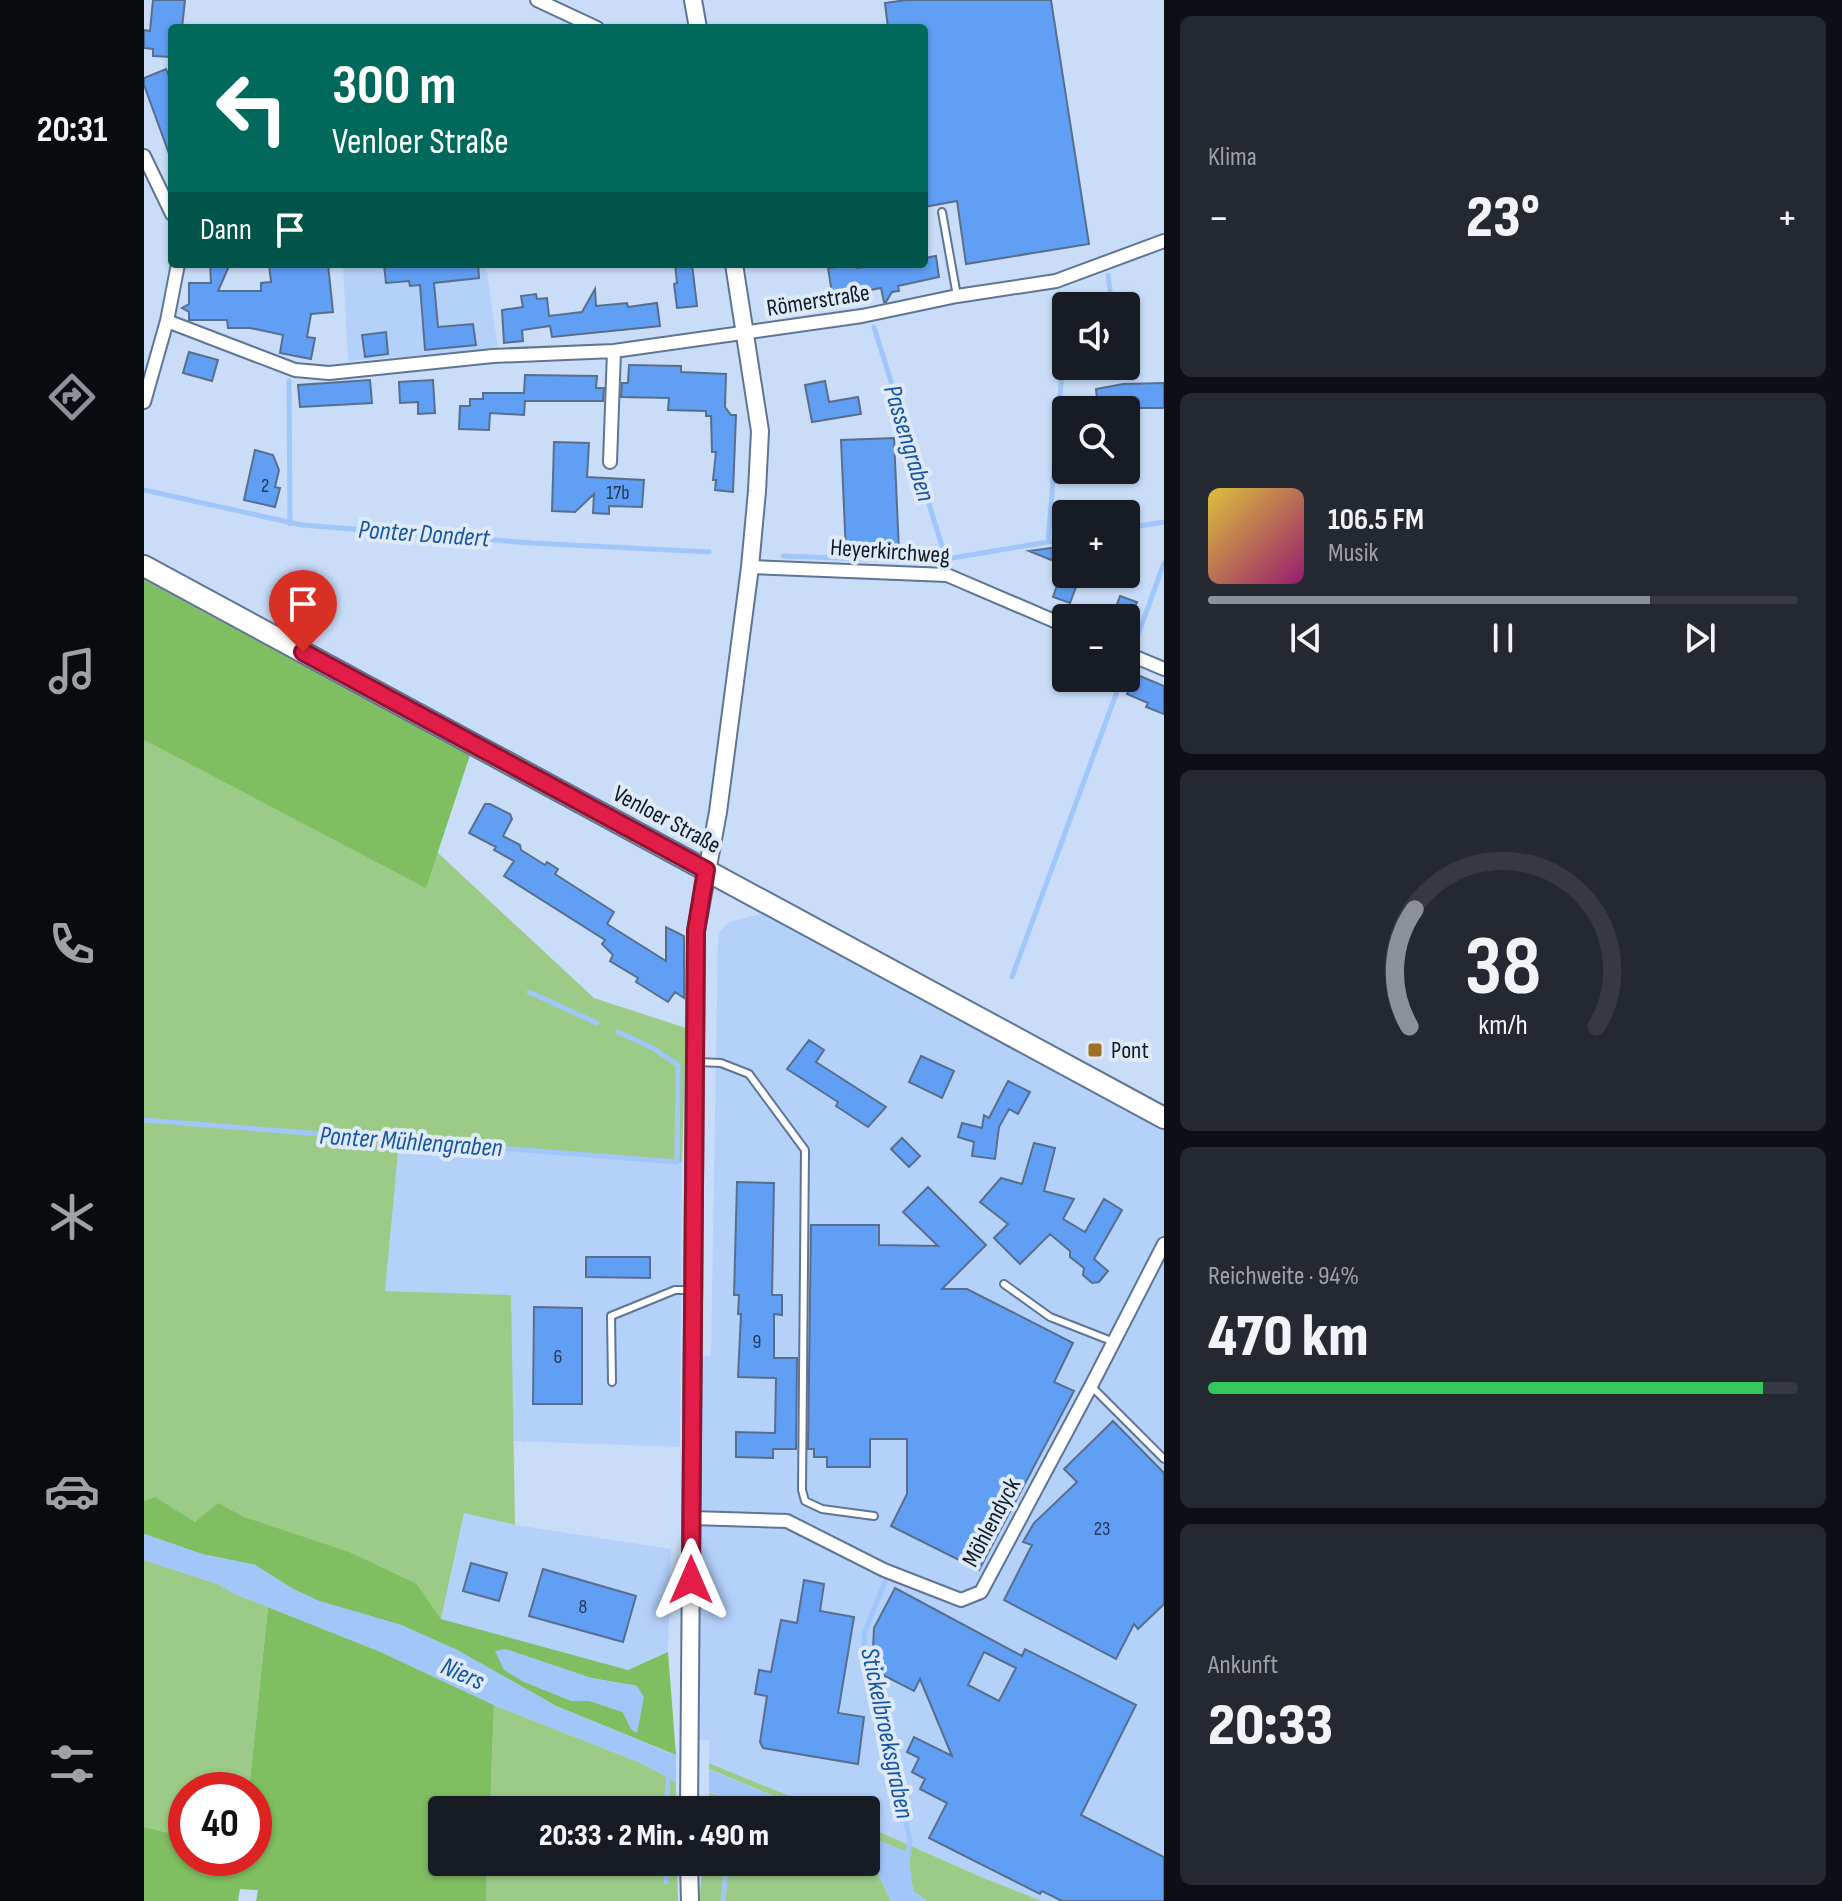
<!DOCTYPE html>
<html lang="de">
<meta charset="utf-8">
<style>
body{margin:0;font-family:"Sofia Sans Condensed",sans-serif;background:#242831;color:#f1f3f6;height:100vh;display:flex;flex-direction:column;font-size:30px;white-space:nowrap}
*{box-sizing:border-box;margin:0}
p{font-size:26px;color:#9ea1a6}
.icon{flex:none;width:44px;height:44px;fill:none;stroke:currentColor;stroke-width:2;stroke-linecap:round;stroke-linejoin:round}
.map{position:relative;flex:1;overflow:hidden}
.sheet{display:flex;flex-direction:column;gap:16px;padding:16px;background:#0d0f14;width:678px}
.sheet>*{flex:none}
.top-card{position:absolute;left:24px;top:24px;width:760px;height:244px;border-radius:8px;box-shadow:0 2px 6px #0004;background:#00695c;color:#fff;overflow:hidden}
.controls{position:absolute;left:908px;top:292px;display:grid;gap:16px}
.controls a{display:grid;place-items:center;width:88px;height:88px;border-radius:8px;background:#171b24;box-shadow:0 2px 6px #0004;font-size:40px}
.speed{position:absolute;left:24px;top:1772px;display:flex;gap:16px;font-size:40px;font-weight:700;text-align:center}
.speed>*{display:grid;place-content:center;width:104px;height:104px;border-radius:50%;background:#171b24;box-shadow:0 2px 6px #0004;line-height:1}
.speed .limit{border:12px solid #d22;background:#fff;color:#111}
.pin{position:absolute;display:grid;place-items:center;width:68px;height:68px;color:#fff;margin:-82px -34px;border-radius:50% 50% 50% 0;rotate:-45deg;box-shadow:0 0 8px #0007}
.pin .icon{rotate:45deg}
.me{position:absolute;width:88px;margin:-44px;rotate:0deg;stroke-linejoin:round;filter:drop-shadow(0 0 6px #0008)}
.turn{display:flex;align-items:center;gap:28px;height:168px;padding:0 32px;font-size:36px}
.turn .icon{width:104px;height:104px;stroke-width:2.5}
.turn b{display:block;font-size:56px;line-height:68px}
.then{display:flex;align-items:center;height:76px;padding:0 32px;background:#0003;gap:16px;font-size:30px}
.big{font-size:60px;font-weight:800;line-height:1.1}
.sheet .tile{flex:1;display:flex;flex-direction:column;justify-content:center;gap:12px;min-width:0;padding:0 28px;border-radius:12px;background:#242831}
.sheet .dial{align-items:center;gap:0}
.dial svg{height:208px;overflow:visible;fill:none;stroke:#363941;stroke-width:7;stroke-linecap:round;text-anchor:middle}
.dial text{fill:#f1f3f6;stroke:none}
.song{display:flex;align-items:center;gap:24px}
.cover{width:96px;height:96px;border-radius:12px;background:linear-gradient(135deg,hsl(50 70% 55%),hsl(320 70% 35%))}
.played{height:8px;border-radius:4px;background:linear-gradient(90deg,#8c9099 75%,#363941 75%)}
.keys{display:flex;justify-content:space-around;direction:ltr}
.heat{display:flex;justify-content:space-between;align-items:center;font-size:44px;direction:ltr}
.charge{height:12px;border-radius:6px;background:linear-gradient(90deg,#34c759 94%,#363941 0)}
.trip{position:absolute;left:284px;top:1796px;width:452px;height:80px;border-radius:8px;background:#171b24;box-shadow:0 2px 6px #0004;font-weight:800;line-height:80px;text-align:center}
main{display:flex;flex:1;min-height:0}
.dock{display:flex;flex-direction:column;width:144px;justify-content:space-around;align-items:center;background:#090b0e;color:#9ea1a6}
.dock .icon{width:56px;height:56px}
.dock .selected{color:#8c9099}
.dock b{font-size:36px;color:#f1f3f6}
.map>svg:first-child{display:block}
.built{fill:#b4d1fa}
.green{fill:#9ccb88}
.forest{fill:#7fbe61;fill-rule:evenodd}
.water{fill:#a0c6fa}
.pier{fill:#c9ddf9}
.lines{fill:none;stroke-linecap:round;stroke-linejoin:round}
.stream{stroke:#a0c6fa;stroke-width:5}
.building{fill:#619ff4;stroke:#586e8d;stroke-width:2;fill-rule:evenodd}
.service-casing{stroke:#5e7594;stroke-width:10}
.minor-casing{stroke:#5e7594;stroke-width:16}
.tertiary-casing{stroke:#5e7594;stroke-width:20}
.primary-casing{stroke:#5e7594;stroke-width:24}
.service{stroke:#fff;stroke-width:6}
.minor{stroke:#fff;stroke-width:12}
.tertiary{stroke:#fff;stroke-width:16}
.primary{stroke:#fff;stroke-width:20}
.route-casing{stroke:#92132f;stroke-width:20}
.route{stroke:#e11d48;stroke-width:14}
.poi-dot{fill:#9f7123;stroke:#dfeaf8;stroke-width:3}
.labels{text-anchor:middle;stroke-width:8;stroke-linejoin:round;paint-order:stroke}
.number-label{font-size:20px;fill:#243a59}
.street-label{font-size:24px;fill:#101925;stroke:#dfeaf8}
.poi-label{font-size:24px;fill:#101925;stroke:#dfeaf8;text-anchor:start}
.water-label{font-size:26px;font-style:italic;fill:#1855a0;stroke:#dfeaf8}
</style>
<main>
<nav class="dock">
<b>20:31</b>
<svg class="icon selected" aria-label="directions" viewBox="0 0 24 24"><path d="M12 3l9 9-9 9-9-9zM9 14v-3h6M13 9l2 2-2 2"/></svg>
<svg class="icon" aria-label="music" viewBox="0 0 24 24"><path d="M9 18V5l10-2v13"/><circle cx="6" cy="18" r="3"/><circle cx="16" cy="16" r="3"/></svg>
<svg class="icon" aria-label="phone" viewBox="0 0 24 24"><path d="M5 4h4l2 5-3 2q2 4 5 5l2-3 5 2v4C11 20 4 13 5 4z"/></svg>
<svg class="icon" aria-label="climate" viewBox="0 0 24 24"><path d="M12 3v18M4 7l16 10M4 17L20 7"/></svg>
<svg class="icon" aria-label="car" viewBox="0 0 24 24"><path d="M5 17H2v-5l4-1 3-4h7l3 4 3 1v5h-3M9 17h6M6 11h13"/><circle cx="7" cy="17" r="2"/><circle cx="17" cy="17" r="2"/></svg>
<svg class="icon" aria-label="filters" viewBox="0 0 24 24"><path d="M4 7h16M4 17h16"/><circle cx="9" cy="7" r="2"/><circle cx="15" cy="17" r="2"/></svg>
</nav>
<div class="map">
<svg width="1020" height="1901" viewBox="0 0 1020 1901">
<rect width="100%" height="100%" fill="#c9ddf9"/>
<!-- built -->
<path class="built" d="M199,264H342L354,349L204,361Z
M621,913L1020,1130V1901H898L837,1877L722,1826V1810H679L565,1763V1741L546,1737L548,1356H567L574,934L585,922Z
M255,1140L538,1162L536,1447L368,1441L367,1295L240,1291Z
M320,1513L371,1525L527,1549L524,1652L484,1670L297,1619Z"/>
<!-- green -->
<path class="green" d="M0,740L282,887L293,852L450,998L542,1028L538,1162L255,1141L241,1291L367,1295L371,1525L320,1513L297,1619L273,1584L100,1517L74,1504L51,1522L11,1498L0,1501Z
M0,1560L74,1584L91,1594L124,1607L105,1790H42V1837L0,1827Z
M350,1705L497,1763L532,1782V1810H346Z
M565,1763L679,1810H663L565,1769Z
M565,1793L578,1796L610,1810H565Z
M722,1826L837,1877L898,1901H783L769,1891L765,1861L767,1854L722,1835Z
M722,1856L732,1870L747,1901H555L559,1862H722Z
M343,1862H533L534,1901H342Z"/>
<!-- forest -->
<path class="forest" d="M0,580L326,755L282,888L0,740Z
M11,1497L51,1522L74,1503L100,1517L205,1552L273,1584L297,1619L484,1670L524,1652L532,1755L412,1706L313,1650L257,1625L175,1601L149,1589L111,1565L58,1554L0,1534V1501ZM361,1649L447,1678L493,1686L487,1729L479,1712L446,1701H428L378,1681Z
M124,1607L237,1652L350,1705L346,1810H298V1862H343L342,1901H112L114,1890L96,1889L94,1901H0V1827L42,1837V1858H110V1790H105Z"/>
<!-- water -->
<path class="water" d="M0,1534L58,1554L111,1565L149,1589L175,1601L257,1625L313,1650L412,1706L663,1810H610L578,1796L532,1782L497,1763L350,1705L237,1652L91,1594L74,1584L0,1560Z
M361,1649L447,1678L493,1686L500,1697L493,1733L487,1729L479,1712L446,1701H428L378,1681L360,1670L351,1651Z
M722,1835L768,1854L765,1861L769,1891L783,1901H747L732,1870L722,1856Z"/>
<!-- pier -->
<path class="pier" d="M532,1751L565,1765V1797L532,1786Z"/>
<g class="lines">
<!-- stream -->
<path class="stream" d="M964,275L968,306
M730,327L802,559
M145,381L146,524
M0,490L158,525L388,543L565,552
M982,528L1020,522
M904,542L918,373L939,366
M639,556L776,561L802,559L922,539
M994,635L1020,563
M868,977L978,678
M385,992L453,1023
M0,1120L533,1162L534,1065L509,1048L474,1032
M742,1580L721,1631L720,1643L766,1840L763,1857
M523,1810L524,1771
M522,1882V1862
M579,1901L583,1862"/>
</g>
<!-- building -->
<path class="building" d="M9,0H41L38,28H28V57L9,56V49L0,48V30L6,31Z
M762,0H907L945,244L822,264L813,201L780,207V28H744L741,3Z
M22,69L28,84L27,159L0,85V78Z
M792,256L795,277L754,286L755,291L748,292L742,302H740L737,288L726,290L725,287L688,293L684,268L693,267V264H712L713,268L738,264H780V258Z
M66,264H86L74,291H117V283L127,282L125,264H184L189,312L167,314L163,337L171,338L167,359L136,353L139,335L106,328H84L83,320H45V312L38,308L45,304V283H67Z
M334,264L335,278L290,283L294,327L329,324L332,345L281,350L276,285L266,286L265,281L242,283L240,265Z
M531,264H548L553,306L533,308L530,284L533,283Z
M451,289L452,306L483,303L484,307L513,303L516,326L408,337L406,326L378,330L379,341L360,343L358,310L379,307L377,296L392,294L393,299L403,298L405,316L438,312Z
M242,332L244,354L221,357L218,335Z
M45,352L74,360L68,381L39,373Z
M485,365L537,366V372L582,374L581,407L587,415H592L589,492L571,490L572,480H569L572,452H568L567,416H562V411L524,410L525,398L477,397L478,383H484Z
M381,375L453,376L452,388H460L459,401H381L380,415L346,413L345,430L315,429L316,406H326V399H339V393H380Z
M226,380L228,403L156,407L154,385Z
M289,380L291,413L274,414V402L256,403L255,382Z
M681,381L685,402L714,397L717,414L668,422L661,385Z
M1020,383V408H954L952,389L979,384Z
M750,438L755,552L702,553L697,440Z
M410,442L445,443L443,477L500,480L498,507L465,506V514L449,513L450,494L431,512L408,511Z
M111,450L129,455L135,470L131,487L136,488L131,507L100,500Z
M914,547L922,550V566L885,551Z
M917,574H937L926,603L909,597Z
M976,596L993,602L987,618H968Z
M991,674L1020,686V714L1002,707L1004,703L983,694Z
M341,804H346L366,814L368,819L359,836L376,845L377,850L401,865L403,862L414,869L411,874L470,912L463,924L522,961V927L540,936V998L531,992L524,1002L492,982L494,978L466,961L469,955L458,944L461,940L360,876L370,861L350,850L352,847L325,833Z
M665,1040L680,1050L672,1062L742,1107L724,1127L692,1106L694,1102L643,1069Z
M777,1056L810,1071L798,1098L765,1082Z
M864,1081L886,1092L874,1114L865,1109L855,1127L851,1159L828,1156L830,1142L814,1137L818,1123L838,1128L840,1115L845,1118Z
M758,1138L776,1156L765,1167L747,1149Z
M890,1143L911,1148L900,1191L930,1199L919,1219L941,1232L960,1199L978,1210L950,1259L964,1271L955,1282L948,1283L939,1275L940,1268L926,1257V1251L906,1234L876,1264L850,1238L864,1224L836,1202L857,1178L878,1184Z
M593,1182L630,1183L628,1295H638V1315L630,1314V1358H653L652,1449H629V1458L592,1457V1432L631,1433L632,1378L594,1377L597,1314H594L595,1295H590Z
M784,1187L842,1245L798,1289H823L929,1343L910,1382L930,1391L835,1570L747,1526L763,1494V1439H726V1467H683V1457H670V1449H664L667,1225H735V1245L794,1246L759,1212Z
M442,1257H506V1278L442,1277Z
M390,1307L438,1308V1404H389Z
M969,1421L1020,1473V1604L994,1629L990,1624L972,1659L860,1600L888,1545L879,1542L890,1523L933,1482L920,1469Z
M327,1563L363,1573L355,1601L319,1591Z
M399,1569L492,1596L479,1642L385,1616Z
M660,1580L680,1584L676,1611L710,1617L694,1713L720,1717L714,1764L619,1748L616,1742L623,1696L611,1694L615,1670L627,1672L637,1620L653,1623Z
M751,1588L878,1656L881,1649L992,1705L937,1815L1020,1857V1901H918L898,1891L896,1894L785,1838L803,1803L776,1789L781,1779L768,1772L775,1758L763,1752L770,1737L808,1756L776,1679L770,1691L735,1673L729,1649L730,1628ZM840,1652L872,1668L855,1701L824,1685Z"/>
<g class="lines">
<!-- service casing -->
<g class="service-casing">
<path id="service" d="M798,212L813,296
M554,1062L577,1063L605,1074L661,1150L658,1490L661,1501L678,1509L730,1516
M860,1284L906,1317L970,1342
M468,1382L467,1316L531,1290H549
M947,1386L1020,1459"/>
</g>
<!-- minor casing -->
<g class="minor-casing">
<path id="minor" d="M393,0L453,28
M0,156L28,214
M23,321L151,370L185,373L349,356L470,351L718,316L813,296L912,281L1020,241
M0,402L23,321L34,264
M466,462L470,351
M606,567L803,575L922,626
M982,653L1020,669
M548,1518L643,1521L740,1570L817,1600L837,1592L947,1386L1020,1244"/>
</g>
<!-- tertiary casing -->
<g class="tertiary-casing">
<path id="tertiary" d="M549,0L554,28
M545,1810L552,931L574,812L606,567L613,491L616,431L590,264
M545,1862L546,1901"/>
</g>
<!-- primary casing -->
<g class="primary-casing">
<path id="primary" d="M0,566L1020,1118"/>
</g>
<!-- service -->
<use href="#service" class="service"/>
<!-- minor -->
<use href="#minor" class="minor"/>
<!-- tertiary -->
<use href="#tertiary" class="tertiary"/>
<!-- primary -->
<use href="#primary" class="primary"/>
</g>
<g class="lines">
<!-- route casing -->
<g class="route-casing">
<path id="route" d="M159,652L562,870L552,931L547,1580"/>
</g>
<!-- route -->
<use href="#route" class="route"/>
</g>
<!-- markers -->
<rect class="poi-dot" x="943" y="1042" width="16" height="16" rx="4"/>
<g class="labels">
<!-- number labels -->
<g class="number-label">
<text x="121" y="492">2</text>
<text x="474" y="499">17b</text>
<text x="613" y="1348">9</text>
<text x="414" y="1363">6</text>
<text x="958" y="1535">23</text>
<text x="439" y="1613">8</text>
</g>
<!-- street labels -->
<g class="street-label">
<text transform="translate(674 300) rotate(-9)" y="8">Römerstraße</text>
<text transform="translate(746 551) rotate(4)" y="8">Heyerkirchweg</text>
<text transform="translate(523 819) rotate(28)" y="8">Venloer Straße</text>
<text transform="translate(847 1522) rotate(-62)" y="8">Möhlendyck</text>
</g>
<!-- poi labels -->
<g class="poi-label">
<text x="967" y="1058">Pont</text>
</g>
<!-- water labels -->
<g class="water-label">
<text transform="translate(766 443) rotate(73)" y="9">Passengraben</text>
<text transform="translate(280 533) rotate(4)" y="9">Ponter Dondert</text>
<text transform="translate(267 1141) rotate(4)" y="9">Ponter Mühlengraben</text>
<text transform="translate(319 1673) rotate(24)" y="9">Niers</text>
<text transform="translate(744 1733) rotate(78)" y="9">Stickelbroeksgraben</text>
</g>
</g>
</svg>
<div class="controls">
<a><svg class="icon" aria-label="sound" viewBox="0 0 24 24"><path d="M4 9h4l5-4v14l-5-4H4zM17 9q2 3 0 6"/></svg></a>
<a><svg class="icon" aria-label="search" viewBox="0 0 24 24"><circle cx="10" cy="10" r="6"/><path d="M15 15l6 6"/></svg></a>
<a>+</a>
<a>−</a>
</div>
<div class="speed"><div class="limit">40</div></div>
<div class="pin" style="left:159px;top:652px;background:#d93025"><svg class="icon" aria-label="arrive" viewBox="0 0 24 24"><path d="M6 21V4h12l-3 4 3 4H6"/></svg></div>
<svg class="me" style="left:547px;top:1580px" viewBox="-20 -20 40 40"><path d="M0-17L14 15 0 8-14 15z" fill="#e11d48" stroke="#fff" stroke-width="4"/></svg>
<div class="trip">20:33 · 2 Min. · 490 m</div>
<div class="top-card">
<div class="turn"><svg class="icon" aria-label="left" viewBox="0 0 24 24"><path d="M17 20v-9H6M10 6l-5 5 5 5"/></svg><div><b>300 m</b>Venloer Straße</div></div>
<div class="then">Dann<svg class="icon" aria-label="arrive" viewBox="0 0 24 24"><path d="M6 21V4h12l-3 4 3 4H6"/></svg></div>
</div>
</div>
<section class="sheet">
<div class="tile"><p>Klima</p>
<div class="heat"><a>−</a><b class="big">23°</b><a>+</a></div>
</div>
<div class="tile">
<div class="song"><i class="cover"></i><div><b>106.5 FM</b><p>Musik</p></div></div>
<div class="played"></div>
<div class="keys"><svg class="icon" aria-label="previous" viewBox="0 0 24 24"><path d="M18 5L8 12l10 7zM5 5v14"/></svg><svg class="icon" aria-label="pause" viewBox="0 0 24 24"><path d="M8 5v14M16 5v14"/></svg><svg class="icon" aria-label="next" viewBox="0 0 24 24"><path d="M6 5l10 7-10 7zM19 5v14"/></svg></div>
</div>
<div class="tile dial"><svg viewBox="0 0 100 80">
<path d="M14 69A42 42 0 1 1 86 69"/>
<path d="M14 69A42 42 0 0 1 16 24" stroke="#8c9099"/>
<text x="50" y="56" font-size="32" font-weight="700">38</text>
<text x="50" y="72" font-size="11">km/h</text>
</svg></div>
<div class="tile"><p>Reichweite · 94%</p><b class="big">470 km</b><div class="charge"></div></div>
<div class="tile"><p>Ankunft</p><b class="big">20:33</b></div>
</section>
</main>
